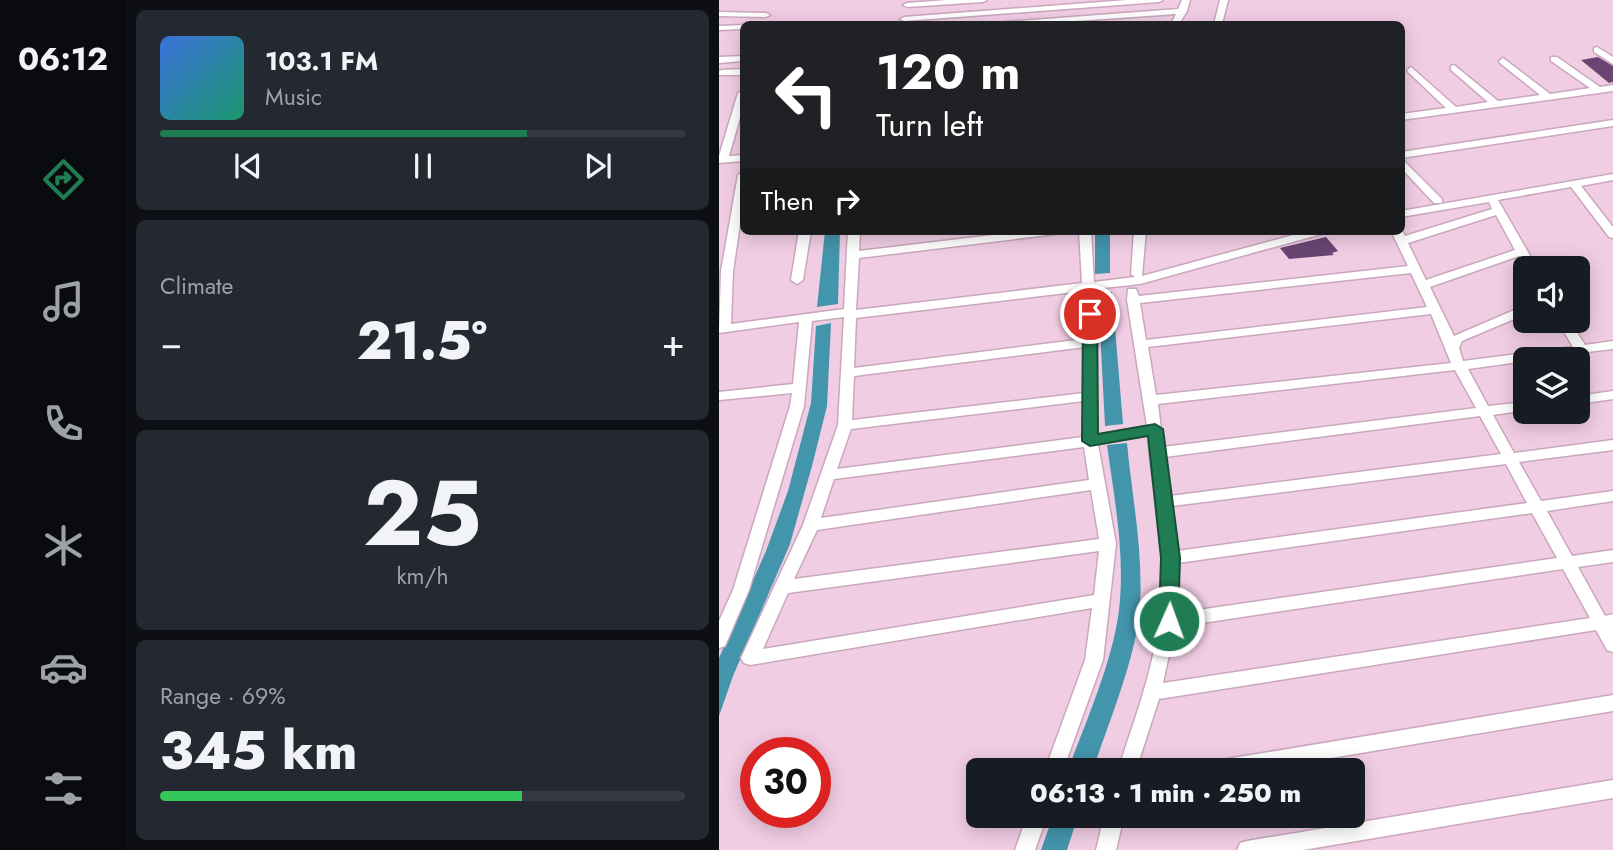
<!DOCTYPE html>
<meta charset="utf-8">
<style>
body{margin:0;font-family:Jost,sans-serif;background:#242831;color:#f1f3f6;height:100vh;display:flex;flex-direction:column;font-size:26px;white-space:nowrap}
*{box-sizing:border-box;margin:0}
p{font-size:23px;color:#9ea1a6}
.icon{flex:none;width:38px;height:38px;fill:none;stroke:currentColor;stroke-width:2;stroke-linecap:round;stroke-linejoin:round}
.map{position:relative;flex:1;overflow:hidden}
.side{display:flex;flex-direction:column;gap:10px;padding:10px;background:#0d0f14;width:593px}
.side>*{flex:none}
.guide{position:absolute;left:21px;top:21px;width:665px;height:214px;border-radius:10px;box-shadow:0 4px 18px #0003;background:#202124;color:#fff;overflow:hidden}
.tools{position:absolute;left:794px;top:256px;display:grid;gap:14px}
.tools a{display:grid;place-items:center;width:77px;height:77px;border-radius:10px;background:#171b24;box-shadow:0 4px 18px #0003;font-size:35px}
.speed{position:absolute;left:21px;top:737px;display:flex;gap:14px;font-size:35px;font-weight:700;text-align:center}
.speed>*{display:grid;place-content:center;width:91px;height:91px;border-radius:50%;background:#171b24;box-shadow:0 4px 18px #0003;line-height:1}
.speed .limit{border:10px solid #d22;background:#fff;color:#111}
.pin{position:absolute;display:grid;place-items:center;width:60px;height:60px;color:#fff;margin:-30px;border:4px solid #fff;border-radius:50%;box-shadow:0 2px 7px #0007}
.me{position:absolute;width:77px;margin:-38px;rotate:2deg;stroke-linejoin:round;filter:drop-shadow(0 0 5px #0008)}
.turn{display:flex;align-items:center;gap:24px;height:147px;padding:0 21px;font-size:32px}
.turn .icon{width:91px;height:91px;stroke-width:2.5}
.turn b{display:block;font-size:49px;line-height:60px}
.then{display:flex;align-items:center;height:66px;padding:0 21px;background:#0003;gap:14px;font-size:26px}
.big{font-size:52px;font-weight:800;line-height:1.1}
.side .tile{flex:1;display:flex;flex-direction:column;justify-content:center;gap:10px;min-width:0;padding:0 24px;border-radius:10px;background:#242831}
.side .dial{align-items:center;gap:0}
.dial b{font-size:91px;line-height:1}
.song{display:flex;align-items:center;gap:21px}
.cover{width:84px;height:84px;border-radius:10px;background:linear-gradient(135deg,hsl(220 70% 55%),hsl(160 70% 35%))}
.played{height:7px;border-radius:4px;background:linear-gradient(90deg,#207d53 70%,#363941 70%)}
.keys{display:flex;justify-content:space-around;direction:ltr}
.heat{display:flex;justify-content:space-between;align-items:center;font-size:38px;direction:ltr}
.charge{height:10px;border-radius:5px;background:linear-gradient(90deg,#34c759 69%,#363941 0)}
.trip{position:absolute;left:247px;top:758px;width:399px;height:70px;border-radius:10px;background:#171b24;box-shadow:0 4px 18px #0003;font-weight:800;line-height:70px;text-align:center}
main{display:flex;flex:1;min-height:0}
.tab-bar{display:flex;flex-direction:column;width:126px;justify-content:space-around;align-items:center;background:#090b0e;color:#9ea1a6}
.tab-bar .icon{width:49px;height:49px}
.tab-bar .on{color:#207d53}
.tab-bar b{font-size:32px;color:#f1f3f6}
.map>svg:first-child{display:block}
.water{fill:#4395ac}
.building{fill:#694573}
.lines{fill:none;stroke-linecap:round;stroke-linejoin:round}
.minor-casing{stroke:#c9a7bd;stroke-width:3}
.minor{fill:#fff;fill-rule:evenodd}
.route{fill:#207d53;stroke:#155136;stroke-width:2}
</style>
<main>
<nav class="tab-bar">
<b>06:12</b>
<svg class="icon on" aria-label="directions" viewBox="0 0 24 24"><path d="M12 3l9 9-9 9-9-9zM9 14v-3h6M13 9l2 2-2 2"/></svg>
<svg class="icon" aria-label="music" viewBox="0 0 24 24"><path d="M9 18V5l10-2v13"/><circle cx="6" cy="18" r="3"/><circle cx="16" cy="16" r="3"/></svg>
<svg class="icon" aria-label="phone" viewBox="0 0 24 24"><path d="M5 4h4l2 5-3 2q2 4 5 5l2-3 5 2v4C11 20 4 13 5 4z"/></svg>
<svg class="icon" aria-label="climate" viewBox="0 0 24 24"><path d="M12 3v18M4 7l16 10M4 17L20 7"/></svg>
<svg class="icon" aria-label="car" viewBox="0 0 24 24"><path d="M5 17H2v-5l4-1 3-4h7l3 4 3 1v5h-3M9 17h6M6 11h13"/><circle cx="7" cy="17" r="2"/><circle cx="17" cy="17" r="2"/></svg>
<svg class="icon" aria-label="filters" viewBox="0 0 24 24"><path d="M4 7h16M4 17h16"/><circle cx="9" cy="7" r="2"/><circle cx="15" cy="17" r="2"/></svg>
</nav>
<section class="side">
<div class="tile">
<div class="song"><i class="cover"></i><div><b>103.1 FM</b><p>Music</p></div></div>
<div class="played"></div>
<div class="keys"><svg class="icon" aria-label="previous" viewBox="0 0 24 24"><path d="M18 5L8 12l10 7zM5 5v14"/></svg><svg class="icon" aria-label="pause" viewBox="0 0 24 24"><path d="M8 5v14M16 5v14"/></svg><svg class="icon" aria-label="next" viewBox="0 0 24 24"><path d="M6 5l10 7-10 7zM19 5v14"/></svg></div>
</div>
<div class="tile"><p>Climate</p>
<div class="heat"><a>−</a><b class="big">21.5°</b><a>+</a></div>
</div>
<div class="tile dial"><b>25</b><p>km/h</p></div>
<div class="tile"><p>Range · 69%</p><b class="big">345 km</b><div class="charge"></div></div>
</section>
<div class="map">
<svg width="894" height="850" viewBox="0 0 894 850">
<rect width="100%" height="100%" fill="#f1cde4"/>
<!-- water -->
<path class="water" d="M106,231H121L119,304L98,307Z
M376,231H391V273L376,274Z
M379,291L393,292L404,424L386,426Z
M112,323L108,406L93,466L71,544L14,676L0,716V658L47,551L69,491L92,403L97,326Z
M408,443C413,498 426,559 420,615C415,663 389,724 374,770H349C368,718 397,655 401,600C405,548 395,496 388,445Z
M334,816H359L348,850H322Z"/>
<!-- building -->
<path class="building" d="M879,57L894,66V82L890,83L862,60Z
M607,237L619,251L613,253L615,255L570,259L561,248Z"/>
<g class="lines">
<!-- minor casing -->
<g class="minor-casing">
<path id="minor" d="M228,0H268L264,2L188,7L184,5L188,3Z
M408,0H444L440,2L185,21L181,19L185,17Z
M463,0H471L468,11L460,24H452L457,14L313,24H282L286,22L459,9Z
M501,0H509L503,24H495Z
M0,12L47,13L51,15L47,17L0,16Z
M24,25V29L0,30V26Z
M878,47L894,57V64L875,52V48Z
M24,56V61L0,63V57Z
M832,57H838L881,87L894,85V91L682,120V114L727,108L689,72L688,70L692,67L737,107L769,102L732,70V66L735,65L779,101L821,95L781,63L780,61L784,58L831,94L871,88L832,61Z
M24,69V75H0V71L3,70Z
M24,90V107L10,156L24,155V161L0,163V156L19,93Z
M894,120V126L682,158V152Z
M682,158L723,199V203H715L682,168Z
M24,172V204L14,271L12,324L125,309L129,231H141L140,251L308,231H343L337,234L140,258L137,310L363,283L360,231H372L375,282L416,277L412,274L415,231H427L423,276L589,231H608L606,233L421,284L375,289L378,342V435L428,426L408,300L409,289H417L420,296L689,266L672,231L682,229L686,236L773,209L770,202L682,217V211L894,174V180L862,186L894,227V238L890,237L852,187L779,200L818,268L807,269L800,256L711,287L735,336L807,305V314L743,341L740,348L744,361L854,347L838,320H850L866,345L894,341V349L807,359V361L749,369L769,406L807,402V410L774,415L795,453L894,440V450L800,462L822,501L894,491V501L828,511L853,556L894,550V562L859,567L886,616L894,614V652L888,650L877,630L440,699L417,770H399C419,710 442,648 444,583C445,534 432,484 429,435L379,444L397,544L384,660L344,770H326L366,660L373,608L31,665L25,663L22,658L84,525L119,425L125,317L93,321L85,406L30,590L6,646L0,648V621L14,590L71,406L73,393L0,400V392L74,384L80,322L0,333L2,271L19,175ZM777,215L796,250L707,280L689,243ZM692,273L708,307L427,340L421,303ZM363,291L365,339L135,368L137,318ZM712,314L732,363L437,395L429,347ZM366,347L365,393L133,420L135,376ZM736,370L757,408L444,447L439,404ZM365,401L364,437L118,469L132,429ZM761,416L782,454L451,496L446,457ZM365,447L370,480L102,518L115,479ZM787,464L808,503L458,551L453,506ZM372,490L380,539L75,579L98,530ZM813,513L838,558L458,613L459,563ZM380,551L375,595L44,649L69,593ZM844,569L871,618L444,683L456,627Z
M80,231H92L84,280L78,284L72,280Z
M894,391V399L859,404V396Z
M894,695V711L540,770H481L483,764L490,762Z
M894,780V798L584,850H518L521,843L528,841Z
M308,816H328L316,850H296Z
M385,816H405L397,850H377Z"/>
</g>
<!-- minor -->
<use href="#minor" class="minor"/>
</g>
<!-- route -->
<path class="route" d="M371,310L378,314L379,434L436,424L444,429L461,558L459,621L456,627H443L440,621L442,558L429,436L371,446L363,441L364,314Z"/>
</svg>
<div class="tools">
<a><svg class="icon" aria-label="sound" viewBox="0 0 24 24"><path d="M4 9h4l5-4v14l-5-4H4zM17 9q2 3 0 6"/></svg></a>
<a><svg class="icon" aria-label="layers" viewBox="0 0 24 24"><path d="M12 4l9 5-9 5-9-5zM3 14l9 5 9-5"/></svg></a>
</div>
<div class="speed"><div class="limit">30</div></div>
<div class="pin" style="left:371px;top:314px;background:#d93025"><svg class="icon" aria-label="arrive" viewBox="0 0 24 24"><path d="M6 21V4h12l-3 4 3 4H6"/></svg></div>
<svg class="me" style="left:450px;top:621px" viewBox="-20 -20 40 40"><circle r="17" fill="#207d53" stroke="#fff" stroke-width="3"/><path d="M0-11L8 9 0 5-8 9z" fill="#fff"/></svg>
<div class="trip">06:13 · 1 min · 250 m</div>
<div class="guide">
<div class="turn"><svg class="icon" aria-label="left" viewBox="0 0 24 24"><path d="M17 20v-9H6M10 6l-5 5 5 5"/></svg><div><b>120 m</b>Turn left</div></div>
<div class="then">Then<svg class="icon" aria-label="right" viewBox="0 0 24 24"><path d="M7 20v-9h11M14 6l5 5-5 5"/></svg></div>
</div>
</div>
</main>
